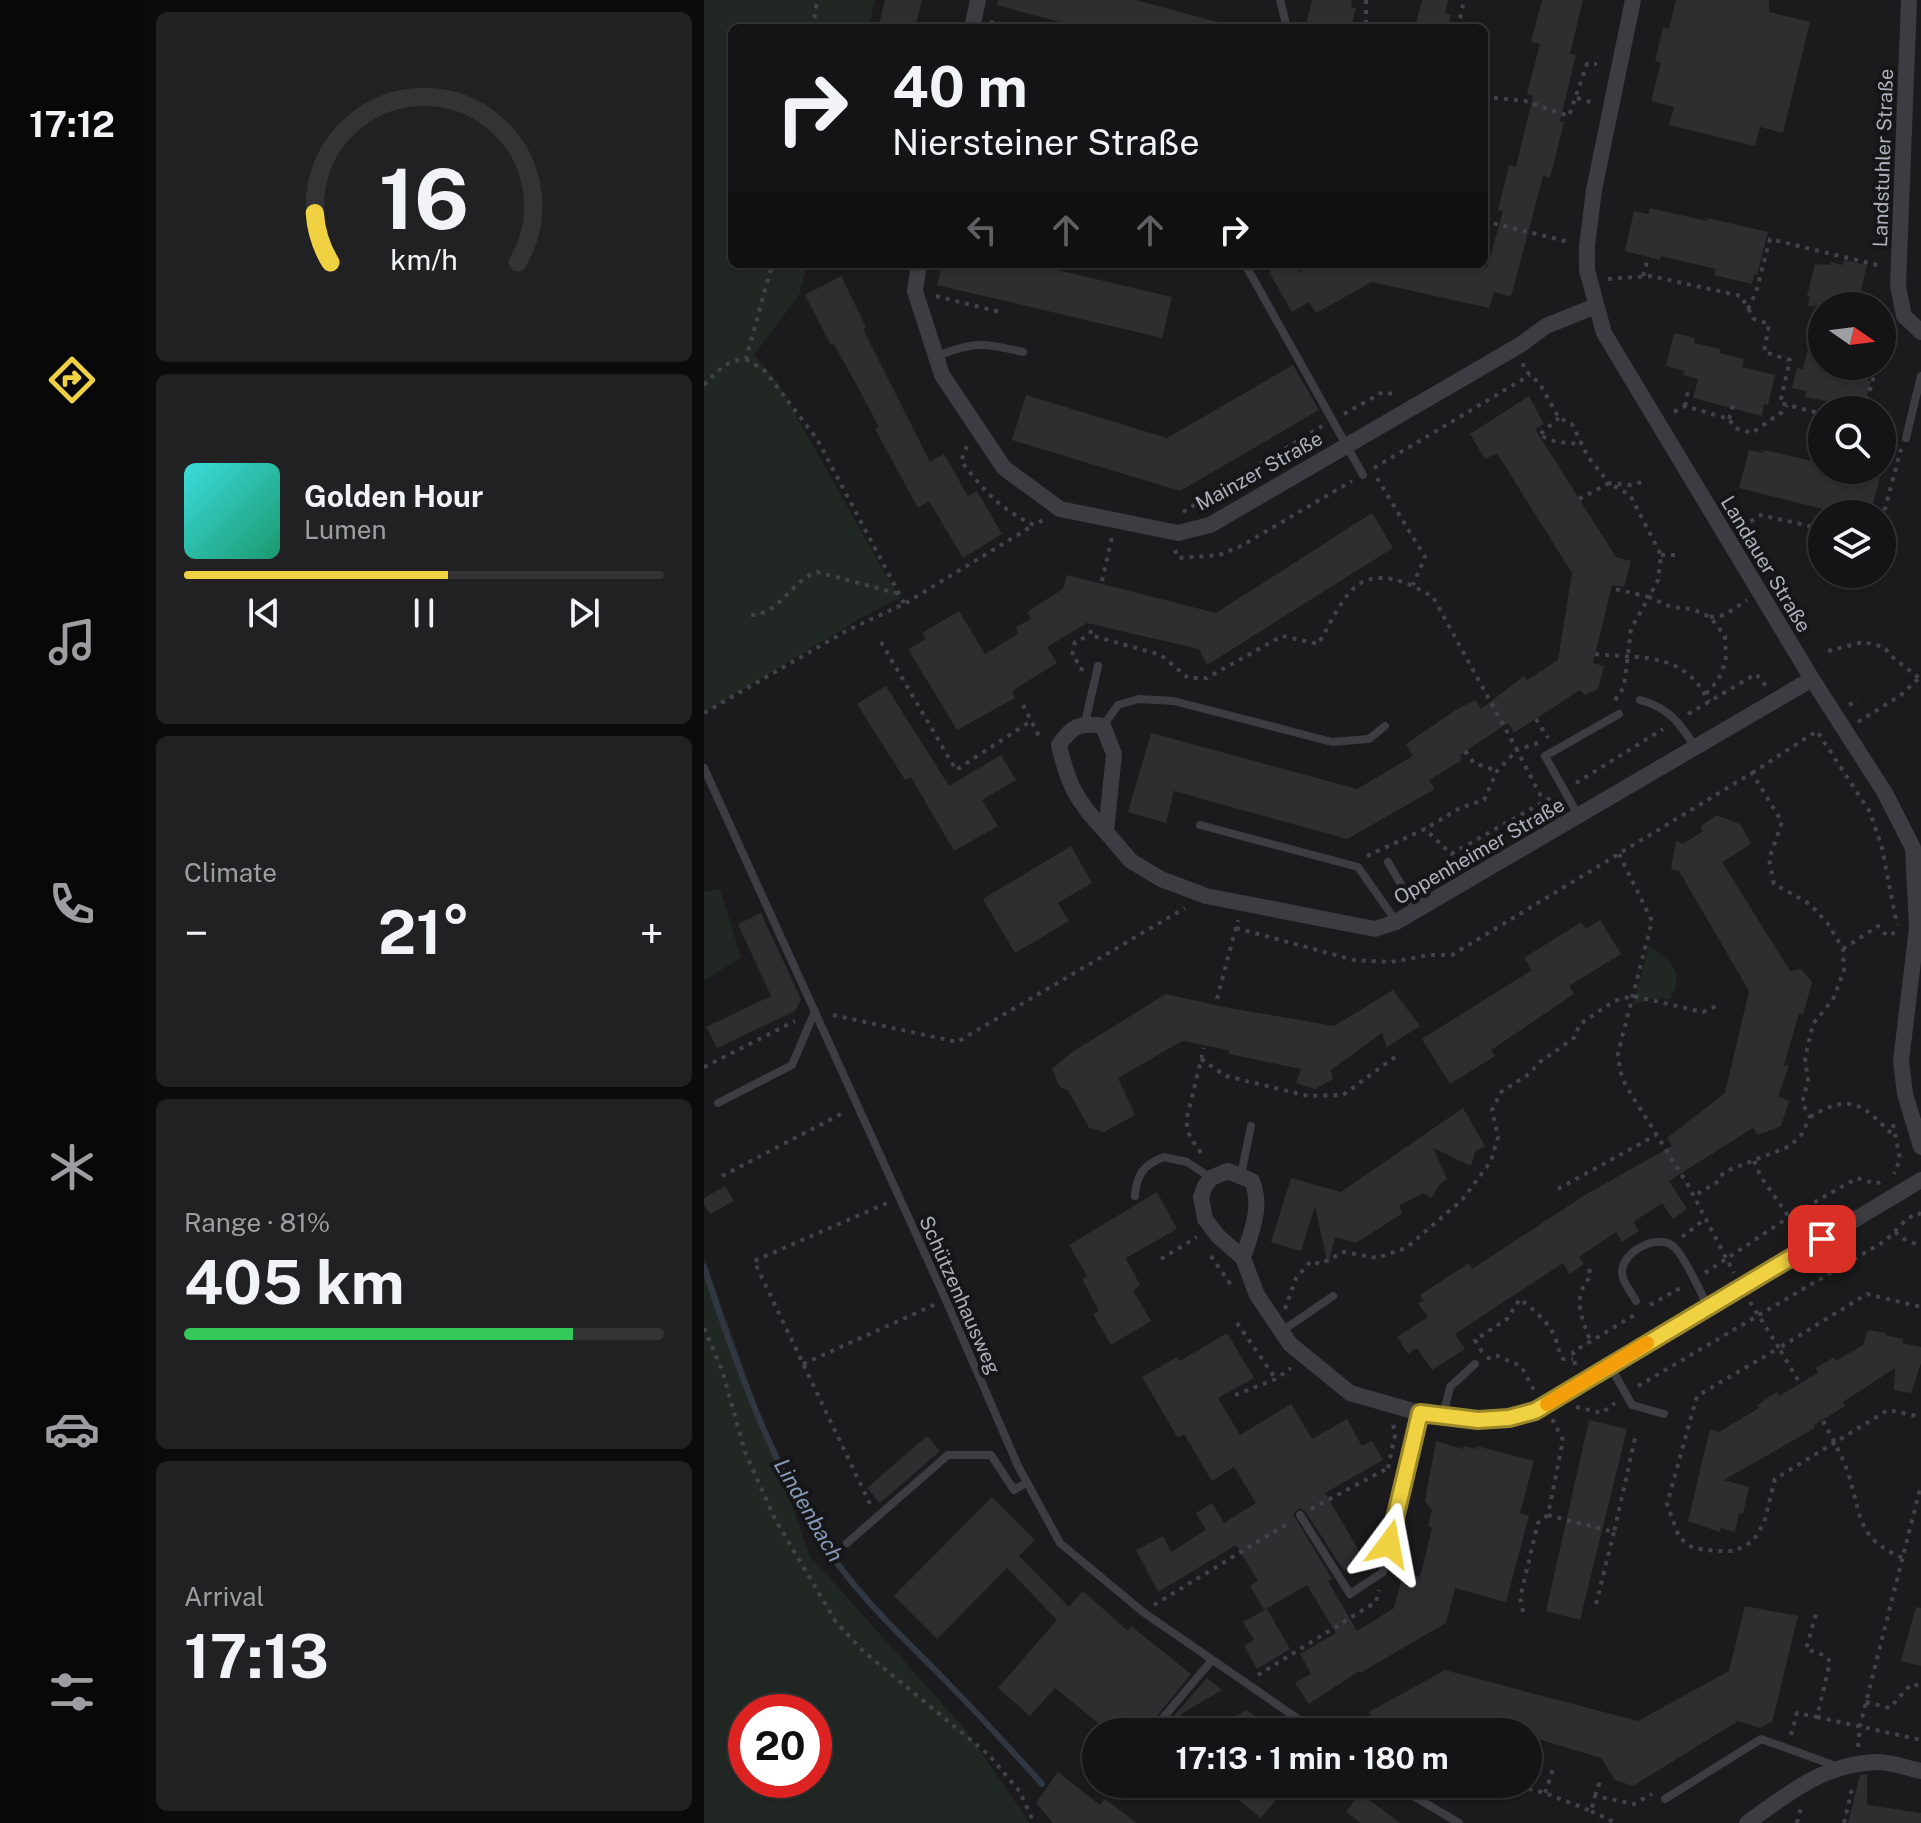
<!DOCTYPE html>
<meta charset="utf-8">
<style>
body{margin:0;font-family:"Public Sans",sans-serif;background:#212123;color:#f1f3f6;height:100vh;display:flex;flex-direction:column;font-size:30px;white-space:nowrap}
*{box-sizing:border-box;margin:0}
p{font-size:26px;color:#9d9ea1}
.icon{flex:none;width:44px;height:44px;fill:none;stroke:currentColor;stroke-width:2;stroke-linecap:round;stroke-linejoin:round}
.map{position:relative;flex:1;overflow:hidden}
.sheet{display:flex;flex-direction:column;gap:12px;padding:12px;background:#0b0b0c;width:560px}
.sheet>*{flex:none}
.hud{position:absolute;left:24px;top:24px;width:760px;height:244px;border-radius:12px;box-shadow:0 2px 6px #0004,0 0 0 2px #333335;background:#141416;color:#f1f3f6;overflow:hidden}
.needle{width:52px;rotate:104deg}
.controls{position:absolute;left:1104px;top:292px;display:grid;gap:16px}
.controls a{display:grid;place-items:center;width:88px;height:88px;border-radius:50%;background:#141416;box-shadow:0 2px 6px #0004,0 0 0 2px #333335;font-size:40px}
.speed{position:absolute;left:24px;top:1694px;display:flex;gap:16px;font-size:40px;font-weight:700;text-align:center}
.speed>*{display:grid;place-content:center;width:104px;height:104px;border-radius:50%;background:#141416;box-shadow:0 2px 6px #0004,0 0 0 2px #333335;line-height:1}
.speed .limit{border:12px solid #d22;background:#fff;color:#111}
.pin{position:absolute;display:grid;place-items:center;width:68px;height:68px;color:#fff;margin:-34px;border-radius:16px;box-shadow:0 4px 12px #0006}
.me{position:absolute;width:88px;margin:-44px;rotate:13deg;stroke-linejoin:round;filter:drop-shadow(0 0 6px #0008)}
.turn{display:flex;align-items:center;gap:28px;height:168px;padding:0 32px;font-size:36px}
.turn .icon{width:104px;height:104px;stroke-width:2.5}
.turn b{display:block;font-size:56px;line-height:68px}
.lanes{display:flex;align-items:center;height:76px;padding:0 32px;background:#0003;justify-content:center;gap:40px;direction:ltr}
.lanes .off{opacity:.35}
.big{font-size:60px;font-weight:700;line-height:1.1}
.sheet .card{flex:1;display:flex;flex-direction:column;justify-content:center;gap:12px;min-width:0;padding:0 28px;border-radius:12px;background:#212123}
.sheet .dial{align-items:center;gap:0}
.dial svg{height:208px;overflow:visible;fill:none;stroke:#333335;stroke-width:7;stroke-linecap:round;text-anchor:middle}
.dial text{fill:#f1f3f6;stroke:none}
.song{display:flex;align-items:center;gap:24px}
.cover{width:96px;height:96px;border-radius:12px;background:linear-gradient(135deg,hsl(180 70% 55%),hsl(160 70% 35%))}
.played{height:8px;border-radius:4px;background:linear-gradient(90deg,#efd141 55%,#333335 55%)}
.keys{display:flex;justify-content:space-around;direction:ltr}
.heat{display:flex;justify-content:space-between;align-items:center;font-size:44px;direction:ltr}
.charge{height:12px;border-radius:6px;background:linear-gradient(90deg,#34c759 81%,#333335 0)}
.trip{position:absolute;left:378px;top:1718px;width:460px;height:80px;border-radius:40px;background:#141416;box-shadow:0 2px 6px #0004,0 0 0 2px #333335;font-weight:700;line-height:80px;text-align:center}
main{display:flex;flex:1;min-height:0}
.menu{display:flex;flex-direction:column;width:144px;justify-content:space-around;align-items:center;background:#080809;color:#9d9ea1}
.menu .icon{width:56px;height:56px}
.menu .selected{color:#efd141}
.menu b{font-size:36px;color:#f1f3f6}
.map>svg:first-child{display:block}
.green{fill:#212823;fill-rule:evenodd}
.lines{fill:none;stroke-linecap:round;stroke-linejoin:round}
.stream{stroke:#313741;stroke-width:6}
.building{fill:#2e2e31}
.path{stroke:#424349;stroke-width:4;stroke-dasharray:4 6;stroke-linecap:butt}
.service{stroke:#3c3c42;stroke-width:8}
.minor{stroke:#3c3c42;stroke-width:16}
.route-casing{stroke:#9b882a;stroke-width:20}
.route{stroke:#efd141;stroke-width:14}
.slow{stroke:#f59e0b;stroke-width:14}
.labels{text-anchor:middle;stroke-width:8;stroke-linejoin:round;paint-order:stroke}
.street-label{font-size:20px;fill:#aeb0bc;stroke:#161618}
.water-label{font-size:22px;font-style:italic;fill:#8698b6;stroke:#161618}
</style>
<main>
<nav class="menu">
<b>17:12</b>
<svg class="icon selected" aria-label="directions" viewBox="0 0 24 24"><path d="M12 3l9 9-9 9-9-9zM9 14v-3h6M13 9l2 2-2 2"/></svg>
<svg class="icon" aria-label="music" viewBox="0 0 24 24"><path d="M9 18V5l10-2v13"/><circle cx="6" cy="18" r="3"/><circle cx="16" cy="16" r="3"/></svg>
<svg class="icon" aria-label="phone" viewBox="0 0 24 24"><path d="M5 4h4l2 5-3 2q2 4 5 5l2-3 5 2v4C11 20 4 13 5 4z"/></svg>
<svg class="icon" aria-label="climate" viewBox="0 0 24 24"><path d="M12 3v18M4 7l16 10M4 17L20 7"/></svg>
<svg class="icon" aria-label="car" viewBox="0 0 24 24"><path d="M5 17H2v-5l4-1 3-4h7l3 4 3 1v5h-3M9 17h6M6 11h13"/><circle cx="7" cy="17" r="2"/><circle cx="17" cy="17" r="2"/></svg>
<svg class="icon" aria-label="filters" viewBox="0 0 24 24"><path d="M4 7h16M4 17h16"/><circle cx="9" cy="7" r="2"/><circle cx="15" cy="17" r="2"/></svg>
</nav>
<section class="sheet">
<div class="card dial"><svg viewBox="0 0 100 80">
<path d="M14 69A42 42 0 1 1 86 69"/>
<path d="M14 69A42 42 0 0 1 8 50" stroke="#efd141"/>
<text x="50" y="56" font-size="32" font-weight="700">16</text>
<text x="50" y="72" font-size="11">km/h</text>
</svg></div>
<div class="card">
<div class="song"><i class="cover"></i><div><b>Golden Hour</b><p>Lumen</p></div></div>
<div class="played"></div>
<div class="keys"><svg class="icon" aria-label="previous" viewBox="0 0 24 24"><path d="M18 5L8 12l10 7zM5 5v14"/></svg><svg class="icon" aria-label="pause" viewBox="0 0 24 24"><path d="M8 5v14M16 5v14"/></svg><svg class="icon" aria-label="next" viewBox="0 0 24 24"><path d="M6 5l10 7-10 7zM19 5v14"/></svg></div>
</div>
<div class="card"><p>Climate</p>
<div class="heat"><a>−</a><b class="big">21°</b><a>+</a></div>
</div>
<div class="card"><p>Range · 81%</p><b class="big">405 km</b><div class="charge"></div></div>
<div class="card"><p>Arrival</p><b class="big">17:13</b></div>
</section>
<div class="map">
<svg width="1217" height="1823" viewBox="0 0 1217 1823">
<rect width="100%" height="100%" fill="#1b1b1d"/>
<!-- green -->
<path class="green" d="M0,0H171L164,28H28V264H103L95,295L50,355L72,380L195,598L157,618L0,713Z
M16,889L37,957L0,981V892Z
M945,946C967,961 982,971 966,999H947L929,1005Z
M0,1256L106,1556L260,1728L326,1823H0ZM110,1712V1780H42V1712Z"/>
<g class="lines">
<!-- stream -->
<path class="stream" d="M0,1267C33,1367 70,1473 131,1560C157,1597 197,1636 229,1668C267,1706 302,1744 338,1784"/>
</g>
<!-- building -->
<path class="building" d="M181,0H218L211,28H174Z
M294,0H432L517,23L516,28H378L293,5Z
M608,0H648L647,7L652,8L647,28H601Z
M718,0H744L741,13L747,15L744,28H711Z
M838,0H879L866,54L872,55L856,121L860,122L846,178L839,176L807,297L790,292L785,308L668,282L612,313L605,302L588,312L565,272L577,264H590L595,272L608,264H765L783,268L799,211L794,210L805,165L812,167L829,96L823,94L836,44L827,42Z
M972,0H1065V12L1106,22L1079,133L1056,127L1051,146L965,125L970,107L947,101L957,63L951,61L959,27L965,29Z
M946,208L1003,221L1004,218L1064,232L1053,275L1050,274L1048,284L1010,275L1012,269L957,256L956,260L921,251L930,211L944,214Z
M1140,260L1163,265L1153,306H1104L1106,297L1103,296L1111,264L1126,265L1127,262L1139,265Z
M238,264H328L468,297L458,338L233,285Z
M137,276L162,327L159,329L226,462L240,454L264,496L273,491L298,534L259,558L225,501L214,508L171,429L175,427L151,382L130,344L127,345L101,295Z
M1112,316H1118V366H1166L1163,380L1167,381L1160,408L1101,397L1102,391L1088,388L1093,368L1099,369Z
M970,333L991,338L990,343L1016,349L1015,353L1040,359L1038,367L1071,375L1064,405L1060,404L1058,416L989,398L994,379L979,375L980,371L962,366Z
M589,365L615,410L476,491L308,440L322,395L463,438Z
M825,396L840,424L831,429L912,557L927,561L920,587L908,585L889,663L900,666L894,689L881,695L876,690L810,733L804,723L756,755L758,760L725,780L731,789L643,839L470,791L462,823L424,812L447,733L653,789L709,756L702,744L753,709L771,700L777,709L820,676L823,680L854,660L868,573L793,453L781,459L766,434Z
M1045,450L1059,453L1060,450L1118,463V470H1140L1176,478L1166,514H1123V510L1035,488Z
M668,513L689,548L503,665L495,649L383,623L343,647L353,663L308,691L311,698L253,730L204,649L222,639L218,633L255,611L281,654L314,634L312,627L327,619L323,612L359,589L363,575L512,613Z
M182,686L245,786L297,755L312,780L278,800L294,826L250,851L207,777L201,780L153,704Z
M1012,815L1036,824L1047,844L1018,862L1086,971L1097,969L1108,982L1099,1015L1095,1013L1080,1065L1085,1066L1074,1096L1085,1101L1077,1126L1054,1135L1049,1128L965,1181L983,1209L969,1219L958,1203L929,1222L935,1231L918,1242L912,1232L875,1257L880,1264L866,1274L859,1263L751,1334L761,1349L728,1370L713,1348L704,1354L693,1337L724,1317L714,1303L720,1301L716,1295L765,1263L768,1269L881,1195L968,1146L963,1138L1021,1093L1045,991L975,871L967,869L972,841L979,844L998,832L997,826Z
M367,846L388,883L354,903L365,921L311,953L279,899Z
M57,913L97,999L91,1011L13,1048L2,1027L67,996L34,924Z
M896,920L917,954L865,986L870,994L787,1050L791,1056L746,1084L718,1039L828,970L820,958L877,922L882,929Z
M689,990L716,1026L683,1047L678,1033L627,1070L629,1079L611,1089L592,1083L597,1069L525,1054V1050L478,1041L414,1078L431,1115L400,1132L385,1128L364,1090L356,1087L348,1069L368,1052L462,994L520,1007L630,1026Z
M759,1108L781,1146L771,1152L767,1166L729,1148L743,1179L735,1185L728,1198L719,1193L695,1206L699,1213L652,1243L631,1237L624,1266L611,1206L597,1251L567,1242L587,1178L637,1192Z
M21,1186L30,1201L6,1214L0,1204V1198Z
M453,1192L473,1229L422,1258L436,1285L429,1291L447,1321L407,1345L389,1314L395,1311L378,1279L383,1276L365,1245Z
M1164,1330L1182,1333L1181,1335L1199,1339L1198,1343L1217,1347V1363L1207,1393L1190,1390L1191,1368L1139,1402L1141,1406L1110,1425L1111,1428L1020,1480L1045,1487L1039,1514L1035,1513L1031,1532L1017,1528L1016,1532L984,1521L1006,1429L1015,1432L1055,1408L1053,1405L1073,1392L1075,1396L1114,1373L1112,1368L1130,1357L1132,1361L1159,1345Z
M523,1333L550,1378L514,1398L536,1435L587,1404L608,1439L643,1419L658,1446L668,1441L679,1460L621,1493L660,1559L640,1571L601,1511L595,1508L589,1514L628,1579L624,1581L653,1631L690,1608L699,1573L716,1577L728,1528L724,1526L728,1510L721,1501L732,1441L759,1449L760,1446L772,1449L773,1446L830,1461L816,1513L825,1516L802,1602L751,1588L742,1623L656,1673L655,1671L605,1704L591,1683L607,1674L596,1654L632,1633L603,1585L560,1610L546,1586L554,1581L532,1545L454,1592L432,1550L459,1536L467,1552L502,1530L492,1513L508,1503L520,1523L552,1503L530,1467L508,1481L480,1434L474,1438L438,1377L473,1357L476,1361Z
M885,1420L923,1429L876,1620L842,1611Z
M223,1436L236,1451L176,1503L163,1488Z
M288,1497L331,1540L315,1556L365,1607L379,1591L424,1631L427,1626L487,1674L440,1732H405L351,1688L326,1716L294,1688L353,1620L303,1568L233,1639L190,1596Z
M1041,1606L1094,1616L1068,1722L1056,1728L1034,1721L929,1786L911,1780L897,1758L824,1736V1732H811L757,1716L727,1732H677L665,1712L741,1670L934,1721L1025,1671Z
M1212,1607L1217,1608V1666L1197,1661Z
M563,1609L586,1649L553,1669L540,1646L550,1640L539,1622Z
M503,1678L518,1690L477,1714L487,1732H456Z
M543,1710L570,1732H504Z
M354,1772L396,1805L401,1799L433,1823H349L332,1803Z
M1163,1774V1805L1217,1813V1823H1144L1156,1775Z
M515,1784H585L557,1818Z
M656,1793L696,1823H657L642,1812Z"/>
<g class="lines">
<!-- path -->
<path class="path" d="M662,0V28
M286,22L311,28
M109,28L113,0
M754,28L760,0
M780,97L821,101L865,116L883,64H893
M873,98L890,103
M780,221L865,242
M939,276L943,262
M904,279L947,276L1037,296L1050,319L1065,324L1060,352L1086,360L1076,403L1118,414
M232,296L300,313
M1044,309L1052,292L1066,239L1177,266
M42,359L61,371L113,439L200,603
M1178,361L1187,329
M819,363L820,369L836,384L855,418L868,424L884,457L905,483L926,485L938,482
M0,385C13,371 23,360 42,359L66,272L70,264
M981,406L985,386
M1160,410L1171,373L1176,366
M970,412L981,406L1025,419L1031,428L1048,433L1078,412L1083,405
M640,414L679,392L693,395
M855,418L835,435L852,442L878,444
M1025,419L1029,405
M1178,443L1191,446
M263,446L257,461C280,491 296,509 330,525L341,519
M670,468L826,375
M673,478L721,557L709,585
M875,499L905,483L926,495L957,555L954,580L945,597L907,588
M479,512L618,426
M1178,520L1197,449
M1038,527L1057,515L1118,529
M471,550L474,558L515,555L537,546L648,481
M957,555H972
M398,581L408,537
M47,615C77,614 86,581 113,572L196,594
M1006,617L1021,615L1043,600
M387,630L386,635L457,655L484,678H503L578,636L614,644C625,627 634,604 648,590C670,566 707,583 729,597L813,750L793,771L780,800L756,808L721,829
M177,642L252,770L327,721
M1124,651L1159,642L1180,647L1187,656L1215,678
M891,654C940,659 980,651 1005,702
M377,671L378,667L368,656L371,642L386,635
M911,700L920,687L927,629L945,597L967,607L988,609L1006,617L1021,636L1022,661L1014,680L1001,695
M319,705L337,740
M1145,705L1154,700
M0,713L144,630L200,604L330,525
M984,714L1052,674L1062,686
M832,719L844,738
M1154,722L1197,695L1215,678
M834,743L813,750L845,812
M761,751L770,763L793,771
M1048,773L1113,731L1166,812L1178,848L1193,925
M872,783L959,729
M915,854L948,921L914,1053L916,1071L922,1086L984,1185L1030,1273
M663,856L721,829L747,854L850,796
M532,928L650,960L687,962L726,955H748L1048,773L1078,822L1065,859L1070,884L1106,904L1124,924L1139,949L1140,971L1129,999L1109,1024L1101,1058L1104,1080L1098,1103L1106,1117L1098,1134L1086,1146L1020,1172L1012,1183L990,1196
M1139,949L1174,926L1183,936L1196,930
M513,999L534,920
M129,1015L253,1042L481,908
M497,1059L522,1076L604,1096L639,1095L695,1054
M0,1067L91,1021
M1106,1117C1149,1091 1159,1106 1191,1137
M1189,1124L1196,1159L1190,1174
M497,1153L486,1137L482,1121L500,1048
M1050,1161L1057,1177L1085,1217
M18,1176L141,1112
M854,1189L952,1135
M1191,1232L1200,1239L1217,1246
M978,1237L1001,1219
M507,1256L529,1288
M457,1259L493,1237
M885,1269L887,1276C868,1296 877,1317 886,1340
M1001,1273L1085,1217L1153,1178L1172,1184L1176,1182
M1046,1302L1075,1348L993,1396L963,1504L975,1537L989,1548L1012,1551H1031L1049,1541L1060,1523L1071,1479L1184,1410L1217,1417
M946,1305L980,1286
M581,1309L592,1278L607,1261L616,1264L640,1252L673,1258L702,1248L758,1200L787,1161L794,1137L788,1110L797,1092L825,1074L836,1062L871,1037L875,1025L910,1001L929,996L999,1012L1017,1004
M533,1323L572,1379
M0,1328L18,1370L41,1452L71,1519L132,1622L159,1651L285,1755L316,1792L330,1823
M778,1352L771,1340L803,1319L816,1299C829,1309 847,1324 852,1340C854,1348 855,1352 859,1359H869
M783,1359L791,1355L817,1366L831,1392
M99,1364L232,1304
M871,1365L869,1352L932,1314
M1094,1380L1075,1348L1163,1294L1217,1307
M934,1386L1181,1241L1203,1219L1213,1213L1217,1214
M531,1395L572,1379L587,1368
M872,1407L898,1413L911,1403
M851,1420L849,1421L859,1440L844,1515L910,1532L932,1434
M1119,1421C1128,1438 1138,1455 1144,1473C1158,1515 1151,1538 1199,1558
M684,1468L691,1435L689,1424
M166,1504L50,1261L183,1203
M607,1509L684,1468
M892,1604L910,1532
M450,1605L586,1522
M819,1612L816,1598L834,1523L844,1515
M554,1675L672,1602L675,1590
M1162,1702L1186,1708L1207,1684L1217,1686
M1113,1717L1217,1740
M1087,1735L1093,1713L1113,1717L1126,1662L1122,1656L1102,1649L1112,1614
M1154,1747L1156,1726L1217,1485
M805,1784L841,1793L887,1811L891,1796L930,1804L948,1794
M726,1792L729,1784L739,1786L741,1784
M841,1793L849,1769
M891,1796L896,1781
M887,1811L912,1823
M1093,1823L1097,1808
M1140,1823L1149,1784"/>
<!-- service -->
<path class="service" d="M576,0L583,28
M541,264L659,475
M233,356C270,341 281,343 319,352
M1202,438L1217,376
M936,700C965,708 976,723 991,747
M381,723L394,666
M399,726L414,705L435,699L470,701L628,742L665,739L681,726
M0,768L242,1300L314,1466L356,1543L439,1612L613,1732
M874,815L841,756L915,714
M496,825L654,867L692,921
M684,862L712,910
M14,1103L88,1065L111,1011
M537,1175L547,1126
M431,1196C432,1175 440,1164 460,1157L483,1162L507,1178
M932,1301C928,1293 918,1282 918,1273C917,1252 954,1232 970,1247C980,1255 997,1293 1004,1307
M578,1331L629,1296
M906,1366L928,1405L960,1414
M739,1415L746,1387L771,1364
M596,1515L646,1594L679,1572L715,1414
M143,1543L244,1455H287L310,1490L322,1483
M447,1732L508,1660
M689,1784L755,1823
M399,1789L403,1784
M961,1799L1057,1739L1132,1766"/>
<!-- minor -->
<path class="minor" d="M929,0L890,190L883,246V270L900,333L1108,679L1181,793L1209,848L1213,928L1197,1061L1201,1094L1217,1147
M1205,0L1194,286L1200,316L1217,332
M268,28L274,0
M215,264L211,291L238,375L300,468L356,509L474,533L506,525L816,345L842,326L892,306
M402,832C373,802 364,785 355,745C368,726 376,722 399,726L410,754L402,832L427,861L457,879L502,896L671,929L692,922L1108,679
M539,1258C547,1232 559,1207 548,1181L524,1171L507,1178L501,1186L497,1197L501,1219L514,1236L539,1258L553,1295L586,1344L646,1393L716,1413L774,1420L805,1418L831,1411L1217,1180
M1043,1823C1085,1793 1119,1764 1173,1762C1187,1762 1203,1768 1217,1771"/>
</g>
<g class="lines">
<!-- route casing -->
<g class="route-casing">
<path id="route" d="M685,1544L716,1413L774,1420L805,1418L831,1411L1118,1239"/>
</g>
<!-- route -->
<use href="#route" class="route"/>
<!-- slow -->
<path class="slow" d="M843,1404L943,1343"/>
</g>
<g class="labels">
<!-- street labels -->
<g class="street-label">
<text transform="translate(1179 158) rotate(-88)" y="7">Landstuhler Straße</text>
<text transform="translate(555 471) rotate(-29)" y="7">Mainzer Straße</text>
<text transform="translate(1062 564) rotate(59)" y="7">Landauer Straße</text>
<text transform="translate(775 851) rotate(-30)" y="7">Oppenheimer Straße</text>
<text transform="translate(256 1295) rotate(66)" y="7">Schützenhausweg</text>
</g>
<!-- water labels -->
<g class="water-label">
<text transform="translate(105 1510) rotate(60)" y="8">Lindenbach</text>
</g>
</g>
</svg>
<div class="controls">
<a><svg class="needle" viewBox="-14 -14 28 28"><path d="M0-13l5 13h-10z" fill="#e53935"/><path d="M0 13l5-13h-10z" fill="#9d9ea1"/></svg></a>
<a><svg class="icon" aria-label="search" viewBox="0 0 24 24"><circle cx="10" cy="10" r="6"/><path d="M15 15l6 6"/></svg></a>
<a><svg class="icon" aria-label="layers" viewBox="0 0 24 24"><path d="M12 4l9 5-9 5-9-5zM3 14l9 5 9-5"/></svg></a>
</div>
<div class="speed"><div class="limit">20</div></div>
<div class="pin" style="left:1118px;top:1239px;background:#d93025"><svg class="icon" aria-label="arrive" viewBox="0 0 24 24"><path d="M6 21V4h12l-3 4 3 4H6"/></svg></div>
<svg class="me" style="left:685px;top:1544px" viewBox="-20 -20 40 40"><path d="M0-17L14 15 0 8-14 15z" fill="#efd141" stroke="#fff" stroke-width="4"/></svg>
<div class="trip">17:13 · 1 min · 180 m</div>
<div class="hud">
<div class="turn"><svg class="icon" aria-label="right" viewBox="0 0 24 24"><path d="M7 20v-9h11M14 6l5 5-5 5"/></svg><div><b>40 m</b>Niersteiner Straße</div></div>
<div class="lanes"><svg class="icon off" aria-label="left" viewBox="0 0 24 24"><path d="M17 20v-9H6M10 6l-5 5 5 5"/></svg><svg class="icon off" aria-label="ahead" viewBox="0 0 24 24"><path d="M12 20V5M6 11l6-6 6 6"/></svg><svg class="icon off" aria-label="ahead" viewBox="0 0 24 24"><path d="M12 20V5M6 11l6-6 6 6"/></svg><svg class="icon" aria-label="right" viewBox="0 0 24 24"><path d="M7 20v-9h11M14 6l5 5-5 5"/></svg></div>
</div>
</div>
</main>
